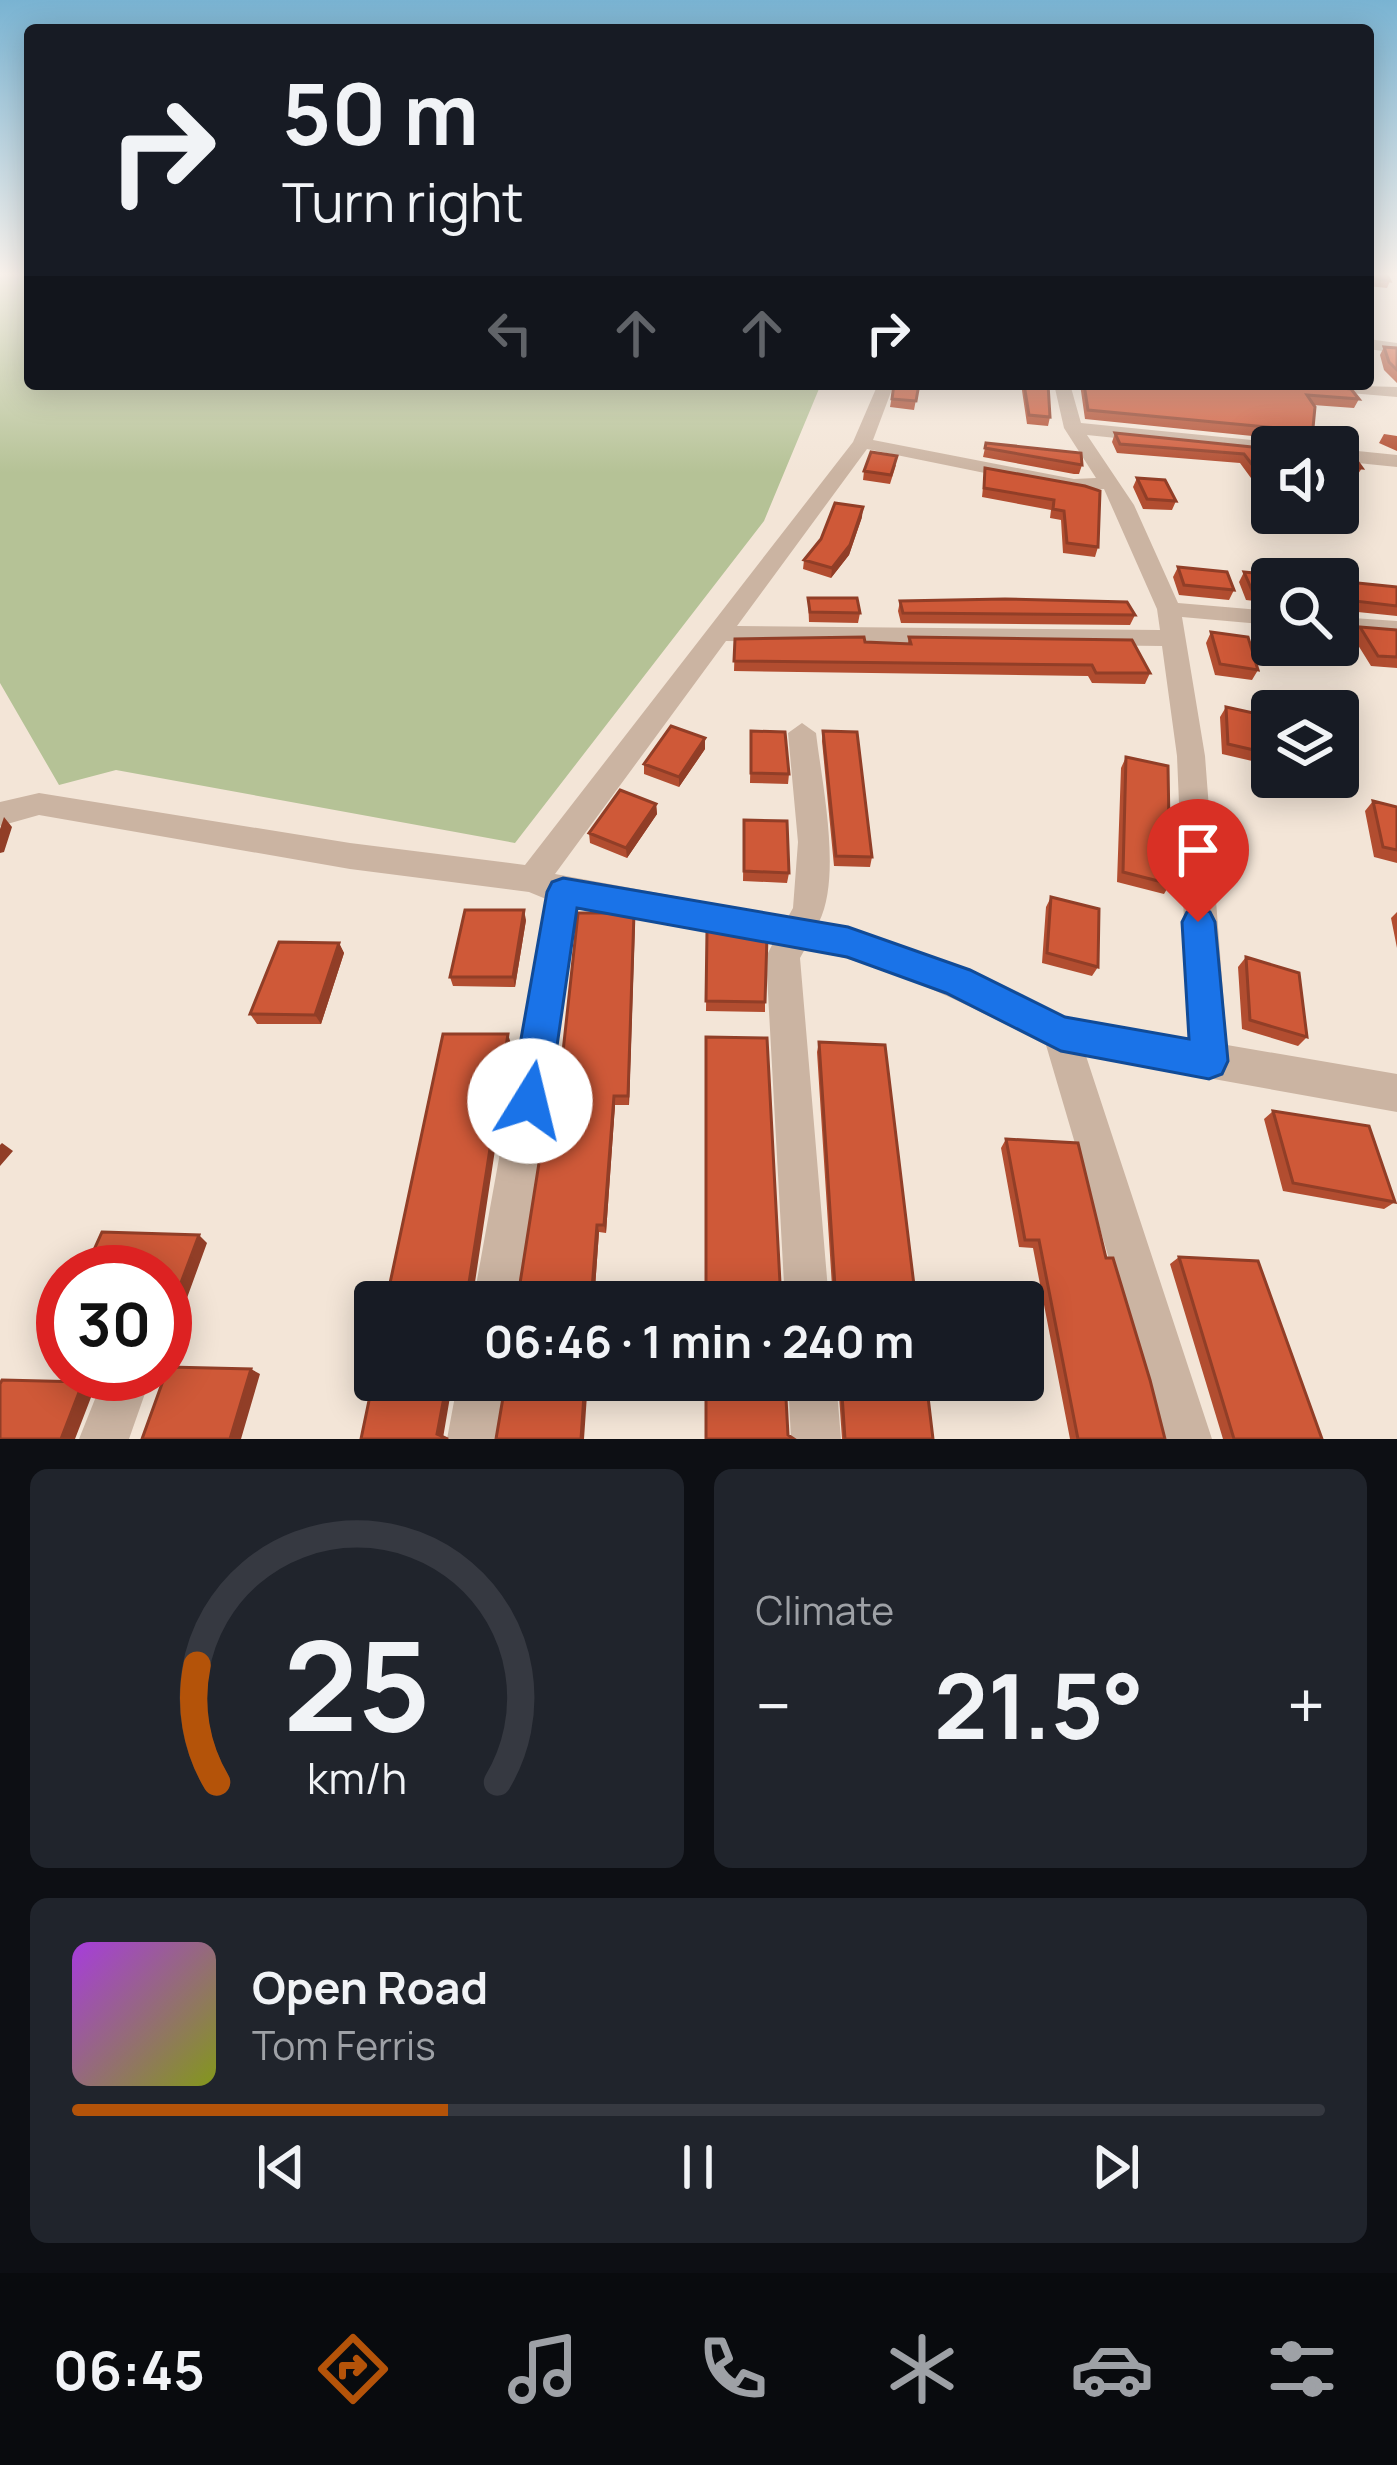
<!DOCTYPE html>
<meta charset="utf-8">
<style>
body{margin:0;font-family:Manrope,sans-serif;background:#20242c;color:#f1f3f6;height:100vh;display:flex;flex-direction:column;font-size:45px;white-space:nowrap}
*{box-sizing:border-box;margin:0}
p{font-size:39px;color:#9ea1a6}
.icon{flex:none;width:66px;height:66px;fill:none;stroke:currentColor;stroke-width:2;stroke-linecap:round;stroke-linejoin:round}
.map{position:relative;height:1439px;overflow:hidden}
.side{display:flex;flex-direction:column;gap:30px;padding:30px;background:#0d0f14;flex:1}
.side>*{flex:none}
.banner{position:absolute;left:24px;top:24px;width:1350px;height:366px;border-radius:12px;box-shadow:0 6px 30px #0003;background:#171b24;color:#f1f3f6;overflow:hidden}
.fabs{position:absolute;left:1251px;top:426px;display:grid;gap:24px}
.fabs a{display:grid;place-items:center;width:108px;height:108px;border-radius:12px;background:#171b24;box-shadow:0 6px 30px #0003;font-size:60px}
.speed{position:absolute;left:36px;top:1245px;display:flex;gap:24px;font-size:60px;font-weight:700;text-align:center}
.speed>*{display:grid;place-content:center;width:156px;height:156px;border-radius:50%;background:#171b24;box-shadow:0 6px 30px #0003;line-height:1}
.speed .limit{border:18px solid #d22;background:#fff;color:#111}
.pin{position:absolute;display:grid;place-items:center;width:102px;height:102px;color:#fff;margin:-123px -51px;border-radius:50% 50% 50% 0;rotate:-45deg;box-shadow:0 0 12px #0007}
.pin .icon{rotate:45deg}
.me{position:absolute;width:132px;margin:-66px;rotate:9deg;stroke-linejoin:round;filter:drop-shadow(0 0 9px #0008)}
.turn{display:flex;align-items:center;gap:42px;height:252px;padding:0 60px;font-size:54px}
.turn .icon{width:156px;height:156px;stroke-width:2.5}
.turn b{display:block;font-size:84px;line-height:102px}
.lanes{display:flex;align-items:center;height:114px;padding:0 60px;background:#0003;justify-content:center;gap:60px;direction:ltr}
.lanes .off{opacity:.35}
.big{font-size:90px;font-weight:700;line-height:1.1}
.side .widget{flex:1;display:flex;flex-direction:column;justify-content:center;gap:18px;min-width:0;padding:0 42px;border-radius:18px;background:#20242c}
.side .dial{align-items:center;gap:0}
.dial svg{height:312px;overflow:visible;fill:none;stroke:#363941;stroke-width:7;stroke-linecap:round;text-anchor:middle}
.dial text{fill:#f1f3f6;stroke:none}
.song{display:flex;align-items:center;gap:36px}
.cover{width:144px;height:144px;border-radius:18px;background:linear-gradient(135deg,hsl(280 70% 55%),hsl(70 70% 35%))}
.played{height:12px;border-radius:6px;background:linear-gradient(90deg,#b45309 30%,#363941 30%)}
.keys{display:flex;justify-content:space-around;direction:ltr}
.heat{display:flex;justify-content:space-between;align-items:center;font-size:66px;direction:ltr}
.side .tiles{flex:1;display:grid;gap:30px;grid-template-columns:1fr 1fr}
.widget:last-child{grid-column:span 2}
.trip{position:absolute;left:354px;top:1281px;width:690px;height:120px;border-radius:12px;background:#171b24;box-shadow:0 6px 30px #0003;font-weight:700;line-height:120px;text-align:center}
.dock{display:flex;height:192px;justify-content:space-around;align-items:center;background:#090b0e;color:#9ea1a6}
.dock .icon{width:84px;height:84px}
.dock .current{color:#b45309}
.dock b{font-size:54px;color:#f1f3f6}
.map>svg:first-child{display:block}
.green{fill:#b5c296}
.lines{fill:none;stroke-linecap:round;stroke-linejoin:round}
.minor{fill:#cbb4a2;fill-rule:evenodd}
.wall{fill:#b24d30}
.shaded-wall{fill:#913e27}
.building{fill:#cf5938;stroke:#913e27;stroke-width:3}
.route{fill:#1a73e8;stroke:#114b97;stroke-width:3}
</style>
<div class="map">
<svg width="1397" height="1439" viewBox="0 0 1397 1439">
<rect width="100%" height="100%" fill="#f3e5d7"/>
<!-- green -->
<path class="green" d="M0,272H30V384H821L764,521L515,843L116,770L59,785L0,683Z"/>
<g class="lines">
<!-- minor -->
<path class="minor" d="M1368,339L1397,343V353L1368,349Z
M878,384H894L873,440L1074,479L1096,478L1064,428L1054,384H1070L1081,423L1272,442L1281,447H1272V454L1087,435L1134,505L1178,603L1272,611V625L1182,617L1205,756L1227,1045L1397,1074V1112L1086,1056L1212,1439H1162L1046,1045C968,1005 892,965 805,949L800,958L829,1302H785L766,957L773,943L577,908L517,1302H473L546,899L529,892L350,869L39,815L0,826V802L39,793L350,843L525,865L853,442ZM867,449L1074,491L1104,489L1157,609L1160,630L737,626ZM726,641L1162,646L1177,756L1189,1039L1065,1017L969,970L848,927L819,922C842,876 822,784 816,733L802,723L788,733L798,842L793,908L788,917L555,874Z
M1294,384L1397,387V397L1302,389Z
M1338,449L1397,455V467L1338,461Z
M1338,617L1397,621V637L1338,631Z
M105,1374H145L149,1382L129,1439H79Z
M458,1380H506L497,1439H447Z
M788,1380H836L841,1439H791Z"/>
</g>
<!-- wall -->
<path class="wall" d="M1368,272L1390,281L1387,288L1368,286Z
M1384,347L1397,348V383L1384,370L1380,355Z
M894,384H919L914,410L890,407Z
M1021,384H1048L1050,417L1048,426L1027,424Z
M1080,384H1305L1351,389L1359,399L1354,408L1313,405L1315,407L1313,428L1336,431L1340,455L1354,457L1362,468L1356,477L1338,476V447H1279L1282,444L1272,438L1085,419Z
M1115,433L1272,449V490L1259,489L1240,463L1117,453L1112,442Z
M1384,434L1397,436V451L1379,443Z
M985,448L1082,465L1079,474H1074L983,457Z
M896,465L890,484L863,480L864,471Z
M985,468L1085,486L1098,547L1095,557L1063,553L1061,520L1050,518L1051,510L982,497Z
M1137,478L1176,501L1172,510L1143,509L1133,487Z
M862,517L849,555L831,578L803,569L804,560Z
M1178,567L1234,590L1229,600L1179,595L1173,577Z
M1244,572L1272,579V603L1246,600L1239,582Z
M1338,581L1397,587V616L1338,610Z
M808,598L860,613L858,623L809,622Z
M900,601L1135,615L1130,625L901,623L898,611Z
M1360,627L1397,630V668L1371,666L1353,637Z
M1211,632L1258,670L1252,680L1215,675L1206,643Z
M909,637L1150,673L1145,684L1092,683L1088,676L734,671L735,639L908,643Z
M1226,707L1271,754L1265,764L1222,754L1220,717Z
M751,731L789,774L788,784L750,783Z
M823,731L872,857L870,867L834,866L822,741Z
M705,749L679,787L644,774V764Z
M1126,757L1170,884L1164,894L1117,882L1121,768Z
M1373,801L1397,807V863L1374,857L1365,811Z
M656,804L657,814L627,858L590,843L589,833Z
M744,820L789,873L787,883L743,881Z
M1051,897L1098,967L1092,976L1042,963L1046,907Z
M1397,912V948L1391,918Z
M634,913L629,1105H615L606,1233L599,1232L594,1302H511L518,1296L555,1126Z
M526,920L515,987L453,986L450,977Z
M707,931L765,1002V1012L706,1011Z
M339,943L344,953L321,1024H257L250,1014Z
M1246,957L1307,1037L1298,1046L1242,1029L1238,967Z
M819,1042L916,1302H833L817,1052Z
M1273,1111L1395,1202L1384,1209L1283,1191L1264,1119Z
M1006,1139L1106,1258L1165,1439H1070L1033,1248L1019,1247L1001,1148Z
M1179,1257L1322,1439H1223L1170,1264Z
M838,1380H926L933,1439H842Z"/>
<!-- shaded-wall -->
<path class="shaded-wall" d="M863,507L862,517L849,555L831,578L832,568Z
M705,738V749L679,787V777Z
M656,804L657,814L627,858L626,848Z
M4,817L12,827L4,852L0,853V829Z
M524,910L526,920L515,987L513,977Z
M634,913L635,923L629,1105L628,1096Z
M339,943L344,953L321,1024L315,1015Z
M508,1034L511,1044L472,1302H466Z
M614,1096L615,1105L606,1233L604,1225Z
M2,1143L13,1151L0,1166V1145Z
M597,1225L599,1232L594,1302H591Z
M199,1235L207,1243L175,1331L165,1325Z
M251,1369L260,1374L241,1439H230Z
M585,1380H588L584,1439H581Z
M83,1382L95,1387L75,1439H61Z
M445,1392L450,1397L443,1438L437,1434Z"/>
<!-- building -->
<path class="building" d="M1368,272H1386L1390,281L1368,278Z
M1384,347L1397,348V370L1389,362Z
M894,384H919L916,401L892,399Z
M1024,384H1048L1050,417L1029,415Z
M1084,384H1305L1351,389L1359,399L1307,395L1315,407L1313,428L1336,431L1340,455L1354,457L1362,468L1338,466V447H1279L1290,437L1277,428L1088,410Z
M1115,433L1272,449V481L1264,480L1244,454L1120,444Z
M986,443L1081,453L1082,465L985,448Z
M871,452L897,456L891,475L864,471Z
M985,468L1085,486L1100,491L1098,547L1067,543L1064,511L1053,509L1054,500L984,488Z
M1137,478L1165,480L1176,501L1147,499Z
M835,503L863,507L850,545L832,568L804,560L821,539Z
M1178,567L1227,572L1234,590L1184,585Z
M1244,572L1317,579H1272V592L1252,590Z
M1338,581L1397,587V606L1338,599Z
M808,598H857L860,613L810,612Z
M1005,599L1127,602L1135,615L903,613L900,601Z
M1360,627L1397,630V657L1378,656Z
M1211,632L1248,637L1258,670L1220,664Z
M864,637L865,642L911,644L909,637L1132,640L1150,673H1096L1092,665L734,661L735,639Z
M1226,707L1267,716L1271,754L1228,744Z
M671,726L705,738L679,777L644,764Z
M751,731L785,732L789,774L751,773Z
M823,731L857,732L872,857L836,856Z
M1126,757L1168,766L1170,884L1123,872Z
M620,790L656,804L626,848L589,833Z
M1373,801L1397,807V850L1383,847Z
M744,820L787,821L789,873L744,871Z
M1051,897L1099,909L1098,967L1047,953Z
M465,910H524L513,977H450Z
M578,913H634L628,1096H614L604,1225H597L591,1302H511L518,1296L545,1125L555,1126Z
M707,931L767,936L765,1002L706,1001Z
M279,942L339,943L315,1015L250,1014Z
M1246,957L1299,973L1307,1037L1250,1020Z
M443,1034H508L466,1302H386Z
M706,1037L767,1038L781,1302H706Z
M819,1042L885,1045L916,1302H836Z
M1273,1111L1369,1126L1395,1202L1293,1183Z
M1006,1139L1078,1143L1106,1258H1113L1150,1380L1165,1439H1078L1039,1240H1025Z
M102,1232L199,1235L165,1325V1272H84Z
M1179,1257L1258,1261L1322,1439H1234Z
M168,1367L251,1369L230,1439H142Z
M2,1380L83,1382L61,1439H0V1384Z
M506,1380H585L581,1439H496Z
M706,1380H785L788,1435L794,1439H706Z
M841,1380H926L933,1439H845Z
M371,1391L445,1392L437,1434L448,1439H361Z"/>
<!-- sky -->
<linearGradient id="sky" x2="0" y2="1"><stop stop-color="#79b3d2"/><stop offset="0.58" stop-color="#faf3ed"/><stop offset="1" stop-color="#faf3ed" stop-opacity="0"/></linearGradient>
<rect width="1397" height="473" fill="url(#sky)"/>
<!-- route -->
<path class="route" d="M563,878L848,927L970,970L1065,1017L1189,1039L1182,922L1187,912L1198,908L1210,912L1215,922L1228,1061L1222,1074L1209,1079L1061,1051L946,993L847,957L577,908L549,1101L543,1115L530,1121L516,1115L510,1101L547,892L552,882Z"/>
</svg>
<div class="fabs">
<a><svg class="icon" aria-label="sound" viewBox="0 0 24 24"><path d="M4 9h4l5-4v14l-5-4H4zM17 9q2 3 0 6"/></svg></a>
<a><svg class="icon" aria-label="search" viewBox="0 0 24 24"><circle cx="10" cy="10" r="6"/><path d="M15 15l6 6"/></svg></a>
<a><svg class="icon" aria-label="layers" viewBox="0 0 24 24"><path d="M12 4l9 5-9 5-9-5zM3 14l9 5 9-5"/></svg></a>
</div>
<div class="speed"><div class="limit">30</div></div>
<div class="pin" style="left:1198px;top:922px;background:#d93025"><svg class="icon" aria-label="arrive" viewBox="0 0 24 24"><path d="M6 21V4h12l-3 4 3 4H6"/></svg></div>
<svg class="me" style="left:530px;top:1101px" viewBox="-20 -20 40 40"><circle r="19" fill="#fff"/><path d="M0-13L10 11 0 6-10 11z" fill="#1a73e8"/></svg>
<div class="trip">06:46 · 1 min · 240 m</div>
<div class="banner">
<div class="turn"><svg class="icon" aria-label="right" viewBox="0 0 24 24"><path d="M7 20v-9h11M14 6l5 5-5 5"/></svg><div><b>50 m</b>Turn right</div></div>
<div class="lanes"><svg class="icon off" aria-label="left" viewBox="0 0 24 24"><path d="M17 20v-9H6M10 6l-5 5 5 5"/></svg><svg class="icon off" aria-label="ahead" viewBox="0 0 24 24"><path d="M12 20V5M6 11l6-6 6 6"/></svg><svg class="icon off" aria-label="ahead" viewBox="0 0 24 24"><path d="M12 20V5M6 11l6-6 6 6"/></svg><svg class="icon" aria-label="right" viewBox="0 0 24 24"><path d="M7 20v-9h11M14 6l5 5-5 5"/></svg></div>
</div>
</div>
<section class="side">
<div class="tiles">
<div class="widget dial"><svg viewBox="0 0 100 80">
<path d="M14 69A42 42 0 1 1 86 69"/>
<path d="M14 69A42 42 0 0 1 9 39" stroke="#b45309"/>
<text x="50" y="56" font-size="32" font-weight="700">25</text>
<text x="50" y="72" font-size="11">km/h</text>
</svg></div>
<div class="widget"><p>Climate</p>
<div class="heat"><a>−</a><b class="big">21.5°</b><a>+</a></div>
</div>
<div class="widget">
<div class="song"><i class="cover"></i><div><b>Open Road</b><p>Tom Ferris</p></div></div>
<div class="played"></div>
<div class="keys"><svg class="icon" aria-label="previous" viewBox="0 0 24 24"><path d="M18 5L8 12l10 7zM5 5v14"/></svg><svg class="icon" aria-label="pause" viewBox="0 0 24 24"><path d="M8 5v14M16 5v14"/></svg><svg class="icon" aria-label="next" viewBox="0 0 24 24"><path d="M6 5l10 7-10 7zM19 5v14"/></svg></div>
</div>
</div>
</section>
<nav class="dock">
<b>06:45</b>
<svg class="icon current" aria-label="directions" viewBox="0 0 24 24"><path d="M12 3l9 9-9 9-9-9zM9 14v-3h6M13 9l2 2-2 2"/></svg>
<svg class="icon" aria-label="music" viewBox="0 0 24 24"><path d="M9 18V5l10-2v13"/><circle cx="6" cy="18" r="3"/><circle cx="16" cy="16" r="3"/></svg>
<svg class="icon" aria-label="phone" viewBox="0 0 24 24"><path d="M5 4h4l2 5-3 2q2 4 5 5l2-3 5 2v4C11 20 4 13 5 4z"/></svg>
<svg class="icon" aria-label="climate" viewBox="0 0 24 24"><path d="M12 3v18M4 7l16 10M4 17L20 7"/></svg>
<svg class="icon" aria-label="car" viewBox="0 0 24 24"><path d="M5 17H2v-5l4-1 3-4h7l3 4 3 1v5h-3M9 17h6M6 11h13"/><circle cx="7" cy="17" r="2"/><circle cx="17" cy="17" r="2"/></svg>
<svg class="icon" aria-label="filters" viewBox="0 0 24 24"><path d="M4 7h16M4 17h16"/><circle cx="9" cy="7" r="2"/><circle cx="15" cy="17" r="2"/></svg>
</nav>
